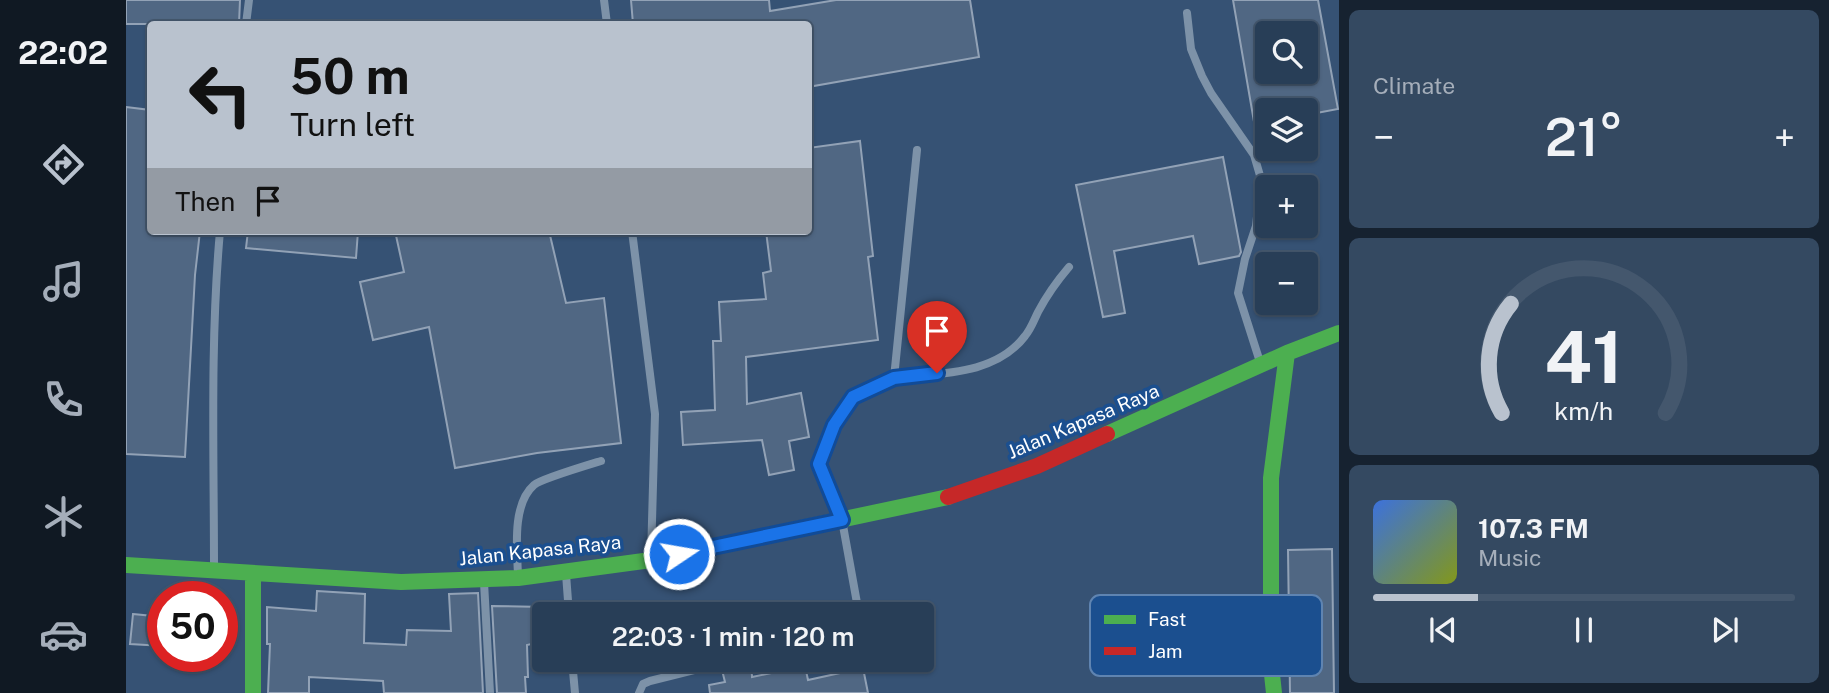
<!DOCTYPE html>
<meta charset="utf-8">
<style>
body{margin:0;font-family:"Public Sans",sans-serif;background:#344961;color:#f1f3f6;height:100vh;display:flex;flex-direction:column;font-size:26px;white-space:nowrap}
*{box-sizing:border-box;margin:0}
p{font-size:23px;color:#a5aeba}
.icon{flex:none;width:38px;height:38px;fill:none;stroke:currentColor;stroke-width:2;stroke-linecap:round;stroke-linejoin:round}
.map{position:relative;flex:1;overflow:hidden}
.side{display:flex;flex-direction:column;gap:10px;padding:10px;background:#162230;width:490px}
.side>*{flex:none}
.guide{position:absolute;left:21px;top:21px;width:665px;height:214px;border-radius:7px;box-shadow:0 2px 5px #0004,0 0 0 2px #44576d;background:#b9c2ce;color:#111;overflow:hidden}
.tools{position:absolute;left:1129px;top:21px;display:grid;gap:14px}
.tools a{display:grid;place-items:center;width:63px;height:63px;border-radius:7px;background:#283e57;box-shadow:0 2px 5px #0004,0 0 0 2px #44576d;font-size:35px}
.speed{position:absolute;left:21px;top:581px;display:flex;gap:14px;font-size:35px;font-weight:700;text-align:center}
.speed>*{display:grid;place-content:center;width:91px;height:91px;border-radius:50%;background:#283e57;box-shadow:0 2px 5px #0004,0 0 0 2px #44576d;line-height:1}
.speed .limit{border:10px solid #d22;background:#fff;color:#111}
.pin{position:absolute;display:grid;place-items:center;width:60px;height:60px;color:#fff;margin:-72px -30px;border-radius:50% 50% 50% 0;rotate:-45deg;box-shadow:0 0 7px #0007}
.pin .icon{rotate:45deg}
.me{position:absolute;width:77px;margin:-38px;rotate:78deg;stroke-linejoin:round;filter:drop-shadow(0 0 5px #0008)}
.turn{display:flex;align-items:center;gap:24px;height:147px;padding:0 28px;font-size:32px}
.turn .icon{width:91px;height:91px;stroke-width:2.5}
.turn b{display:block;font-size:49px;line-height:60px}
.then{display:flex;align-items:center;height:66px;padding:0 28px;background:#0003;gap:14px;font-size:26px}
.big{font-size:52px;font-weight:600;line-height:1.1}
.side .card{flex:1;display:flex;flex-direction:column;justify-content:center;gap:10px;min-width:0;padding:0 24px;border-radius:10px;background:#344961}
.side .dial{align-items:center;gap:0}
.dial svg{height:182px;overflow:visible;fill:none;stroke:#44576d;stroke-width:7;stroke-linecap:round;text-anchor:middle}
.dial text{fill:#f1f3f6;stroke:none}
.song{display:flex;align-items:center;gap:21px}
.cover{width:84px;height:84px;border-radius:10px;background:linear-gradient(135deg,hsl(220 70% 55%),hsl(70 70% 35%))}
.played{height:7px;border-radius:4px;background:linear-gradient(90deg,#b9c2ce 25%,#44576d 25%)}
.keys{display:flex;justify-content:space-around;direction:ltr}
.heat{display:flex;justify-content:space-between;align-items:center;font-size:38px;direction:ltr}
.trip{position:absolute;left:406px;top:602px;width:402px;height:70px;border-radius:7px;background:#283e57;box-shadow:0 2px 5px #0004,0 0 0 2px #44576d;font-weight:600;line-height:70px;text-align:center}
main{display:flex;flex:1;min-height:0}
.tabs{display:flex;flex-direction:column;width:126px;justify-content:space-around;align-items:center;background:#101923;color:#a5aeba}
.tabs .icon{width:49px;height:49px}
.tabs .on{color:#b9c2ce}
.tabs b{font-size:32px;color:#f1f3f6}
.map>svg:first-child{display:block}
.building{fill:#506783;stroke:#92a2b6;stroke-width:2;fill-rule:evenodd}
.lines{fill:none;stroke-linecap:round;stroke-linejoin:round}
.lane{stroke:#7d92a8;stroke-width:8}
.fast{stroke:#4caf50;stroke-width:16}
.jam{stroke:#c62828;stroke-width:16}
.route-casing{stroke:#114b97;stroke-width:18}
.route{stroke:#1a73e8;stroke-width:12}
.labels{text-anchor:middle;stroke-width:7;stroke-linejoin:round;paint-order:stroke}
.street-label{font-size:19px;fill:#fff;stroke:#1b4f8f}
.key{fill:#1b4f8f;stroke:#5f84b1;stroke-width:2}
.key-label{font-size:19px;fill:#fff}
</style>
<main>
<nav class="tabs">
<b>22:02</b>
<svg class="icon on" aria-label="directions" viewBox="0 0 24 24"><path d="M12 3l9 9-9 9-9-9zM9 14v-3h6M13 9l2 2-2 2"/></svg>
<svg class="icon" aria-label="music" viewBox="0 0 24 24"><path d="M9 18V5l10-2v13"/><circle cx="6" cy="18" r="3"/><circle cx="16" cy="16" r="3"/></svg>
<svg class="icon" aria-label="phone" viewBox="0 0 24 24"><path d="M5 4h4l2 5-3 2q2 4 5 5l2-3 5 2v4C11 20 4 13 5 4z"/></svg>
<svg class="icon" aria-label="climate" viewBox="0 0 24 24"><path d="M12 3v18M4 7l16 10M4 17L20 7"/></svg>
<svg class="icon" aria-label="car" viewBox="0 0 24 24"><path d="M5 17H2v-5l4-1 3-4h7l3 4 3 1v5h-3M9 17h6M6 11h13"/><circle cx="7" cy="17" r="2"/><circle cx="17" cy="17" r="2"/></svg>
</nav>
<div class="map">
<svg width="1213" height="693" viewBox="0 0 1213 693">
<rect width="100%" height="100%" fill="#365274"/>
<!-- building -->
<path class="building" d="M0,0H114L113,24H0Z
M505,0H643L644,11L710,0H844L853,57L682,87V24H507Z
M1107,0H1192L1212,109L1180,115V110H1141V145H1132ZM1141,33H1180V72H1141Z
M0,107L24,110V231H74L69,275L59,457L0,454Z
M734,141L747,256L742,257L752,340L620,357L621,404L675,393L683,437L663,441L668,470L643,475L636,440L557,445L555,412L589,410L587,341H595L593,302L640,299L637,273L645,271L640,231H682V148Z
M1097,157L1115,252L1113,256L1073,264L1067,236L988,251L999,313L977,317L950,185Z
M122,231H232L230,258L120,248Z
M269,231H423L440,303L478,298L495,443L411,453L329,468L303,327L247,340L234,282L278,272Z
M1206,549L1208,693H1164L1162,550Z
M191,591L239,594L238,643L280,645L281,630L325,631L323,594L352,593L357,693H258L257,681L183,677V693H142L144,644H141V607L190,611Z
M366,606L418,607V641L401,645L402,677H399L400,693H371Z
M7,614L37,617V646L4,644Z
M614,660H625L626,677L679,666L682,680L737,668L742,693H584L583,685L599,682L596,670L610,666Z"/>
<g class="lines">
<!-- lane -->
<path class="lane" d="M478,0L481,24
M1061,13L1065,49L1076,76L1085,93L1128,155L1135,179L1130,226L1119,259L1112,293L1134,362
M120,24L123,0
M506,231L529,414L525,557
M768,378C812,373 869,376 899,336C905,329 908,320 912,312C921,295 931,281 943,267
M88,568C88,455 84,343 94,231
M440,574L443,614
M392,575C391,549 386,504 408,485C415,479 462,465 475,461
M358,582L364,693
M728,614L731,603L716,520L693,464L708,425L727,397L768,378L791,150
M446,660L449,693
M513,693L517,684L524,681L608,660"/>
<!-- fast -->
<path class="fast" d="M981,434L1161,353L1213,333
M0,565L275,582L392,578L525,560L822,497
M127,573V693
M1148,693L1145,665V478L1161,353"/>
<!-- jam -->
<path class="jam" d="M822,497L911,466L981,434"/>
</g>
<g class="lines">
<!-- route casing -->
<g class="route-casing">
<path id="route" d="M553,554L716,520L693,464L708,425L727,397L768,378L811,373"/>
</g>
<!-- route -->
<use href="#route" class="route"/>
</g>
<g class="labels">
<!-- street labels -->
<g class="street-label">
<text transform="translate(957 421) rotate(-23)" y="7">Jalan Kapasa Raya</text>
<text transform="translate(414 550) rotate(-6)" y="7">Jalan Kapasa Raya</text>
</g>
</g>
<!-- legend -->
<rect x="964" y="595" width="232" height="81" rx="10" class="key"/>
<rect x="978" y="615" width="32" height="9" fill="#4caf50"/>
<rect x="978" y="647" width="32" height="8" fill="#c62828"/>
<g class="key-label">
<text x="1022" y="626">Fast</text>
<text x="1022" y="658">Jam</text>
</g>
</svg>
<div class="tools">
<a><svg class="icon" aria-label="search" viewBox="0 0 24 24"><circle cx="10" cy="10" r="6"/><path d="M15 15l6 6"/></svg></a>
<a><svg class="icon" aria-label="layers" viewBox="0 0 24 24"><path d="M12 4l9 5-9 5-9-5zM3 14l9 5 9-5"/></svg></a>
<a>+</a>
<a>−</a>
</div>
<div class="speed"><div class="limit">50</div></div>
<div class="pin" style="left:811px;top:373px;background:#d93025"><svg class="icon" aria-label="arrive" viewBox="0 0 24 24"><path d="M6 21V4h12l-3 4 3 4H6"/></svg></div>
<svg class="me" style="left:553px;top:554px" viewBox="-20 -20 40 40"><circle r="17" fill="#1a73e8" stroke="#fff" stroke-width="3"/><path d="M0-11L8 9 0 5-8 9z" fill="#fff"/></svg>
<div class="trip">22:03 · 1 min · 120 m</div>
<div class="guide">
<div class="turn"><svg class="icon" aria-label="left" viewBox="0 0 24 24"><path d="M17 20v-9H6M10 6l-5 5 5 5"/></svg><div><b>50 m</b>Turn left</div></div>
<div class="then">Then<svg class="icon" aria-label="arrive" viewBox="0 0 24 24"><path d="M6 21V4h12l-3 4 3 4H6"/></svg></div>
</div>
</div>
<section class="side">
<div class="card"><p>Climate</p>
<div class="heat"><a>−</a><b class="big">21°</b><a>+</a></div>
</div>
<div class="card dial"><svg viewBox="0 0 100 80">
<path d="M14 69A42 42 0 1 1 86 69"/>
<path d="M14 69A42 42 0 0 1 18 21" stroke="#b9c2ce"/>
<text x="50" y="56" font-size="32" font-weight="700">41</text>
<text x="50" y="72" font-size="11">km/h</text>
</svg></div>
<div class="card">
<div class="song"><i class="cover"></i><div><b>107.3 FM</b><p>Music</p></div></div>
<div class="played"></div>
<div class="keys"><svg class="icon" aria-label="previous" viewBox="0 0 24 24"><path d="M18 5L8 12l10 7zM5 5v14"/></svg><svg class="icon" aria-label="pause" viewBox="0 0 24 24"><path d="M8 5v14M16 5v14"/></svg><svg class="icon" aria-label="next" viewBox="0 0 24 24"><path d="M6 5l10 7-10 7zM19 5v14"/></svg></div>
</div>
</section>
</main>
